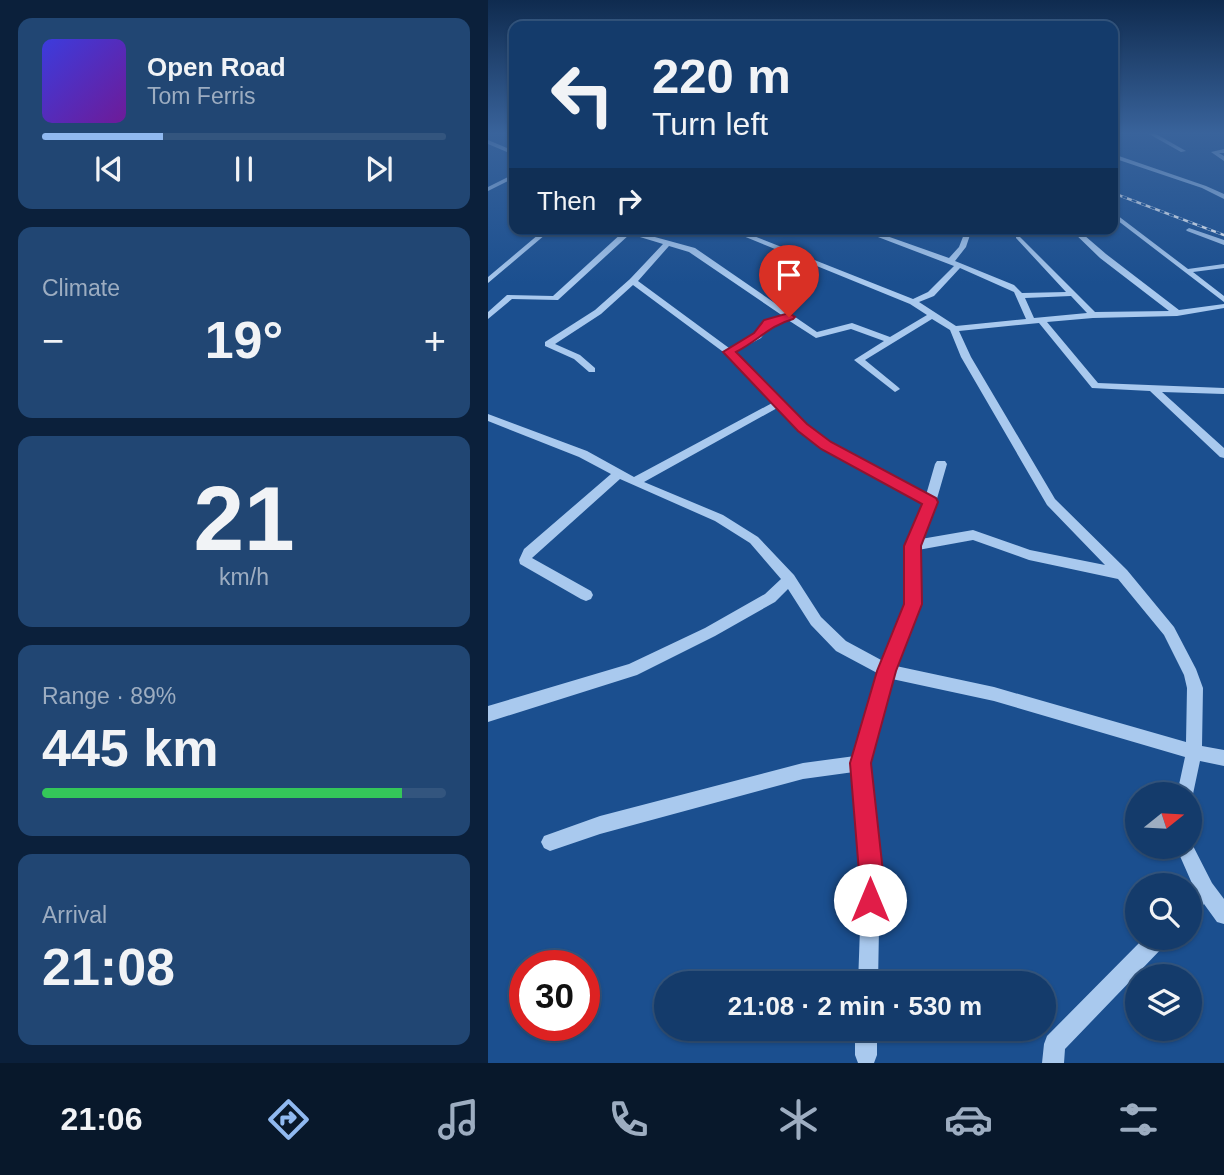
<!DOCTYPE html>
<meta charset="utf-8">
<style>
body{margin:0;font-family:Arial,sans-serif;background:#214673;color:#f1f3f6;height:100vh;display:flex;flex-direction:column;font-size:26px;white-space:nowrap}
*{box-sizing:border-box;margin:0}
p{font-size:23px;color:#9dadc1}
.icon{flex:none;width:38px;height:38px;fill:none;stroke:currentColor;stroke-width:2;stroke-linecap:round;stroke-linejoin:round}
.map{position:relative;flex:1;overflow:hidden}
.drawer{display:flex;flex-direction:column;gap:18px;padding:18px;background:#0b203b;width:488px}
.drawer>*{flex:none}
.guide{position:absolute;left:21px;top:21px;width:609px;height:214px;border-radius:14px;box-shadow:0 2px 5px #0004,0 0 0 2px #33557e;background:#143b6b;color:#f1f3f6;overflow:hidden}
.needle{width:46px;rotate:72deg}
.tools{position:absolute;left:637px;top:782px;display:grid;gap:14px}
.tools a{display:grid;place-items:center;width:77px;height:77px;border-radius:50%;background:#143b6b;box-shadow:0 2px 5px #0004,0 0 0 2px #33557e;font-size:35px}
.speed{position:absolute;left:21px;top:950px;display:flex;gap:14px;font-size:35px;font-weight:700;text-align:center}
.speed>*{display:grid;place-content:center;width:91px;height:91px;border-radius:50%;background:#143b6b;box-shadow:0 2px 5px #0004,0 0 0 2px #33557e;line-height:1}
.speed .limit{border:10px solid #d22;background:#fff;color:#111}
.pin{position:absolute;display:grid;place-items:center;width:60px;height:60px;color:#fff;margin:-72px -30px;border-radius:50% 50% 50% 0;rotate:-45deg;box-shadow:0 0 7px #0007}
.pin .icon{rotate:45deg}
.me{position:absolute;width:77px;margin:-38px;rotate:0deg;stroke-linejoin:round;filter:drop-shadow(0 0 5px #0008)}
.turn{display:flex;align-items:center;gap:24px;height:147px;padding:0 28px;font-size:32px}
.turn .icon{width:91px;height:91px;stroke-width:2.5}
.turn b{display:block;font-size:49px;line-height:60px}
.then{display:flex;align-items:center;height:66px;padding:0 28px;background:#0003;gap:14px;font-size:26px}
.big{font-size:52px;font-weight:700;line-height:1.1}
.drawer .tile{flex:1;display:flex;flex-direction:column;justify-content:center;gap:10px;min-width:0;padding:0 24px;border-radius:14px;background:#214673}
.drawer .dial{align-items:center;gap:0}
.dial b{font-size:91px;line-height:1}
.song{display:flex;align-items:center;gap:21px}
.cover{width:84px;height:84px;border-radius:10px;background:linear-gradient(135deg,hsl(240 70% 55%),hsl(280 70% 35%))}
.played{height:7px;border-radius:4px;background:linear-gradient(90deg,#90b9f0 30%,#33557e 30%)}
.keys{display:flex;justify-content:space-around;direction:ltr}
.heat{display:flex;justify-content:space-between;align-items:center;font-size:38px;direction:ltr}
.charge{height:10px;border-radius:5px;background:linear-gradient(90deg,#34c759 89%,#33557e 0)}
.trip{position:absolute;left:166px;top:971px;width:402px;height:70px;border-radius:35px;background:#143b6b;box-shadow:0 2px 5px #0004,0 0 0 2px #33557e;font-weight:700;line-height:70px;text-align:center}
.dock{display:flex;height:112px;justify-content:space-around;align-items:center;background:#08182b;color:#9dadc1}
.dock .icon{width:49px;height:49px}
.dock .on{color:#90b9f0}
.dock b{font-size:32px;color:#f1f3f6}
main{display:flex;flex:1;min-height:0}
.map>svg:first-child{display:block}
.lines{fill:none;stroke-linecap:round;stroke-linejoin:round}
.minor{fill:#a9c9ee;fill-rule:evenodd}
.rail-casing{stroke:#fff;stroke-width:2.5}
.rail{stroke:#1b4f8f;stroke-width:2;stroke-dasharray:5;stroke-linecap:butt}
.route{fill:#e11d48;stroke:#92132f;stroke-width:2}
</style>
<main>
<section class="drawer">
<div class="tile">
<div class="song"><i class="cover"></i><div><b>Open Road</b><p>Tom Ferris</p></div></div>
<div class="played"></div>
<div class="keys"><svg class="icon" aria-label="previous" viewBox="0 0 24 24"><path d="M18 5L8 12l10 7zM5 5v14"/></svg><svg class="icon" aria-label="pause" viewBox="0 0 24 24"><path d="M8 5v14M16 5v14"/></svg><svg class="icon" aria-label="next" viewBox="0 0 24 24"><path d="M6 5l10 7-10 7zM19 5v14"/></svg></div>
</div>
<div class="tile"><p>Climate</p>
<div class="heat"><a>−</a><b class="big">19°</b><a>+</a></div>
</div>
<div class="tile dial"><b>21</b><p>km/h</p></div>
<div class="tile"><p>Range · 89%</p><b class="big">445 km</b><div class="charge"></div></div>
<div class="tile"><p>Arrival</p><b class="big">21:08</b></div>
</section>
<div class="map">
<svg width="736" height="1063" viewBox="0 0 736 1063">
<rect width="100%" height="100%" fill="#1b4f8f"/>
<g class="lines">
<!-- minor -->
<path class="minor" d="M661,134H668L698,151L693,152Z
M0,140L26,151V155L0,144Z
M736,149V153H731L736,156V161L723,152Z
M625,154L718,186L736,194V199L714,188L625,158Z
M26,174V178L0,191V187Z
M625,212L700,269L736,264V268L705,272L736,296V302L625,217Z
M701,228L736,240V245L699,231L698,230Z
M57,229H64L0,283V277Z
M129,229H146L145,231L207,248L329,332L364,323L402,337L439,315L422,304L238,229H248L425,299L440,292L466,266L369,229H379L461,258L471,247L478,229H484L478,247L467,261L526,285L534,293L578,292L528,238V236L530,235L607,312L681,311L612,258L582,229H589L618,254L691,310L736,304V308L689,316L605,318L559,322L610,383L736,388V394L674,392L736,448V458L732,457L662,391L604,388L551,323L471,331L483,357L567,499L639,570L686,627L708,669L715,688L714,746L736,750V766L712,761L705,794L702,801V794H689L697,757L506,701L404,679L381,763L392,872L390,984H370L374,872L366,772L315,779L112,834L62,851L56,848L53,842L56,836L112,816L315,763L367,756L391,674L348,651L323,625L300,589L287,602L227,636L149,675L0,722V706L141,664L217,628L277,594L293,579L262,543L227,521L132,479L44,558L103,591L105,595L103,599L98,601L93,599L32,564L31,560L36,549L123,474L91,457L0,421V414L99,451L146,477L286,402L238,354L145,285L113,314L67,344L92,355L107,368V372H101L86,359L57,346V342L107,310L142,279L175,244L142,234L70,300L24,299L0,319V312L19,295L65,296L135,232ZM181,246L201,252L295,316L277,321L267,334L241,348L150,281ZM472,268L526,292L538,319L468,326L431,302L446,296ZM583,296L599,313L546,318L537,298ZM444,319L462,330L473,357L559,505L617,565L542,550L485,530L433,539L448,502L459,464L457,461H449L447,464L438,495L342,443L319,425L283,387L247,352L273,338L283,325L300,320L328,338L363,329L396,341L366,360L407,392L412,389L410,387L377,360ZM291,407L311,429L334,449L435,504L418,546V604L395,661L358,641L333,617L306,575L270,537L235,515L156,482ZM485,540L541,560L630,579L676,635L696,675L699,688L698,742L506,687L408,666L432,604L430,550Z
M702,840L724,883L736,899V924L729,922L716,904L709,913L702,915V893L706,888L688,847H702Z
M656,938H680L677,945L577,1049L576,1063H554L556,1044L559,1036Z
M367,1029H389V1055L386,1063H370L367,1055Z"/>
<!-- rail casing -->
<g class="rail-casing">
<path id="rail" d="M625,193L736,235"/>
</g>
<!-- rail -->
<use href="#rail" class="rail"/>
</g>
<!-- sky -->
<linearGradient id="sky" x2="0" y2="1"><stop stop-color="#0f2b4f"/><stop offset="0.47" stop-color="#39639b"/><stop offset="1" stop-color="#39639b" stop-opacity="0"/></linearGradient>
<rect width="736" height="283" fill="url(#sky)"/>
<!-- route -->
<path class="route" d="M301,313L307,317L305,319C281,326 271,340 248,352L319,424L343,442L448,498L450,502L433,546L434,604L408,671L383,763L395,872L394,900L391,909L382,912L373,909L370,900L371,872L362,763L389,671L416,604V546L434,504L333,449L310,431L235,352L266,333L276,320Z"/>
</svg>
<div class="tools">
<a><svg class="needle" viewBox="-14 -14 28 28"><path d="M0-13l5 13h-10z" fill="#e53935"/><path d="M0 13l5-13h-10z" fill="#9dadc1"/></svg></a>
<a><svg class="icon" aria-label="search" viewBox="0 0 24 24"><circle cx="10" cy="10" r="6"/><path d="M15 15l6 6"/></svg></a>
<a><svg class="icon" aria-label="layers" viewBox="0 0 24 24"><path d="M12 4l9 5-9 5-9-5zM3 14l9 5 9-5"/></svg></a>
</div>
<div class="speed"><div class="limit">30</div></div>
<div class="pin" style="left:301px;top:317px;background:#d93025"><svg class="icon" aria-label="arrive" viewBox="0 0 24 24"><path d="M6 21V4h12l-3 4 3 4H6"/></svg></div>
<svg class="me" style="left:382px;top:900px" viewBox="-20 -20 40 40"><circle r="19" fill="#fff"/><path d="M0-13L10 11 0 6-10 11z" fill="#e11d48"/></svg>
<div class="trip">21:08 · 2 min · 530 m</div>
<div class="guide">
<div class="turn"><svg class="icon" aria-label="left" viewBox="0 0 24 24"><path d="M17 20v-9H6M10 6l-5 5 5 5"/></svg><div><b>220 m</b>Turn left</div></div>
<div class="then">Then<svg class="icon" aria-label="right" viewBox="0 0 24 24"><path d="M7 20v-9h11M14 6l5 5-5 5"/></svg></div>
</div>
</div>
</main>
<nav class="dock">
<b>21:06</b>
<svg class="icon on" aria-label="directions" viewBox="0 0 24 24"><path d="M12 3l9 9-9 9-9-9zM9 14v-3h6M13 9l2 2-2 2"/></svg>
<svg class="icon" aria-label="music" viewBox="0 0 24 24"><path d="M9 18V5l10-2v13"/><circle cx="6" cy="18" r="3"/><circle cx="16" cy="16" r="3"/></svg>
<svg class="icon" aria-label="phone" viewBox="0 0 24 24"><path d="M5 4h4l2 5-3 2q2 4 5 5l2-3 5 2v4C11 20 4 13 5 4z"/></svg>
<svg class="icon" aria-label="climate" viewBox="0 0 24 24"><path d="M12 3v18M4 7l16 10M4 17L20 7"/></svg>
<svg class="icon" aria-label="car" viewBox="0 0 24 24"><path d="M5 17H2v-5l4-1 3-4h7l3 4 3 1v5h-3M9 17h6M6 11h13"/><circle cx="7" cy="17" r="2"/><circle cx="17" cy="17" r="2"/></svg>
<svg class="icon" aria-label="filters" viewBox="0 0 24 24"><path d="M4 7h16M4 17h16"/><circle cx="9" cy="7" r="2"/><circle cx="15" cy="17" r="2"/></svg>
</nav>
